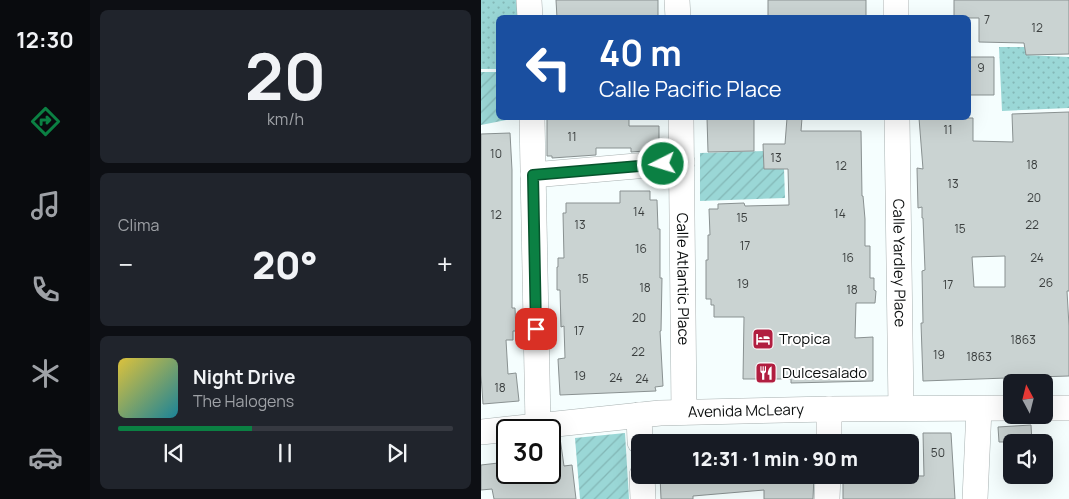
<!DOCTYPE html>
<html lang="es">
<meta charset="utf-8">
<style>
body{margin:0;font-family:Manrope,sans-serif;background:#20242c;color:#f1f3f6;height:100vh;display:flex;flex-direction:column;font-size:19px;white-space:nowrap}
*{box-sizing:border-box;margin:0}
p{font-size:16px;color:#9ea1a6}
.icon{flex:none;width:28px;height:28px;fill:none;stroke:currentColor;stroke-width:2;stroke-linecap:round;stroke-linejoin:round}
.map{position:relative;flex:1;overflow:hidden}
.details{display:flex;flex-direction:column;gap:10px;padding:10px;background:#0d0f14;width:391px}
.details>*{flex:none}
.banner{position:absolute;left:15px;top:15px;width:475px;height:105px;border-radius:8px;box-shadow:0 5px 20px #0002;background:#1a4fa0;color:#fff;overflow:hidden}
.needle{width:32px;rotate:353deg}
.controls{position:absolute;left:522px;top:374px;display:grid;gap:10px}
.controls a{display:grid;place-items:center;width:50px;height:50px;border-radius:8px;background:#171b24;box-shadow:0 5px 20px #0002;font-size:25px}
.speed{position:absolute;left:15px;top:419px;display:flex;gap:10px;font-size:25px;font-weight:700;text-align:center}
.speed>*{display:grid;place-content:center;width:65px;height:65px;border-radius:50%;background:#171b24;box-shadow:0 5px 20px #0002;line-height:1}
.speed .limit{border:2px solid #111;border-radius:8px;background:#fff;color:#111}
.pin{position:absolute;display:grid;place-items:center;width:42px;height:42px;color:#fff;margin:-21px;border-radius:10px;box-shadow:0 2px 8px #0006}
.me{position:absolute;width:55px;margin:-28px;rotate:265deg;stroke-linejoin:round;filter:drop-shadow(0 0 4px #0008)}
.turn{display:flex;align-items:center;gap:18px;height:105px;padding:0 20px;font-size:22px}
.turn .icon{width:65px;height:65px;stroke-width:2.5}
.turn b{display:block;font-size:35px;line-height:42px}
.big{font-size:38px;font-weight:800;line-height:1.1}
.details .tile{flex:1;display:flex;flex-direction:column;justify-content:center;gap:8px;min-width:0;padding:0 18px;border-radius:8px;background:#20242c}
.details .dial{align-items:center;gap:0}
.dial b{font-size:65px;line-height:1}
.song{display:flex;align-items:center;gap:15px}
.cover{width:60px;height:60px;border-radius:8px;background:linear-gradient(135deg,hsl(50 70% 55%),hsl(190 70% 35%))}
.played{height:5px;border-radius:2px;background:linear-gradient(90deg,#0b8043 40%,#363941 40%)}
.keys{display:flex;justify-content:space-around;direction:ltr}
.heat{display:flex;justify-content:space-between;align-items:center;font-size:28px;direction:ltr}
.trip{position:absolute;left:150px;top:434px;width:288px;height:50px;border-radius:8px;background:#171b24;box-shadow:0 5px 20px #0002;font-weight:800;line-height:50px;text-align:center}
main{display:flex;flex:1;min-height:0}
.tabs{display:flex;flex-direction:column;width:90px;justify-content:space-around;align-items:center;background:#090b0e;color:#9ea1a6}
.tabs .icon{width:35px;height:35px}
.tabs .selected{color:#0b8043}
.tabs b{font-size:22px;color:#f1f3f6}
.map>svg:first-child{display:block}
.grass{fill:url(#grass-dots)}
.garden{fill:url(#garden-furrows)}
.building{fill:#cad3d2;stroke:#899191;fill-rule:evenodd}
.lines{fill:none;stroke-linecap:round;stroke-linejoin:round}
.minor-casing{stroke:#a8b1b1;stroke-width:26}
.minor{stroke:#fff;stroke-width:25}
.route-casing{stroke:#07532c;stroke-width:12}
.route{stroke:#0b8043;stroke-width:9}
.labels{text-anchor:middle;stroke-width:4;stroke-linejoin:round;paint-order:stroke}
.number-label{font-size:12px;fill:#3b3f3f}
.street-label{font-size:15px;fill:#0b0e0e;stroke:#fff}
.poi-label{font-size:15px;fill:#0b0e0e;stroke:#fff;text-anchor:start}
</style>
<main>
<nav class="tabs">
<b>12:30</b>
<svg class="icon selected" aria-label="directions" viewBox="0 0 24 24"><path d="M12 3l9 9-9 9-9-9zM9 14v-3h6M13 9l2 2-2 2"/></svg>
<svg class="icon" aria-label="music" viewBox="0 0 24 24"><path d="M9 18V5l10-2v13"/><circle cx="6" cy="18" r="3"/><circle cx="16" cy="16" r="3"/></svg>
<svg class="icon" aria-label="phone" viewBox="0 0 24 24"><path d="M5 4h4l2 5-3 2q2 4 5 5l2-3 5 2v4C11 20 4 13 5 4z"/></svg>
<svg class="icon" aria-label="climate" viewBox="0 0 24 24"><path d="M12 3v18M4 7l16 10M4 17L20 7"/></svg>
<svg class="icon" aria-label="car" viewBox="0 0 24 24"><path d="M5 17H2v-5l4-1 3-4h7l3 4 3 1v5h-3M9 17h6M6 11h13"/><circle cx="7" cy="17" r="2"/><circle cx="17" cy="17" r="2"/></svg>
</nav>
<section class="details">
<div class="tile dial"><b>20</b><p>km/h</p></div>
<div class="tile"><p>Clima</p>
<div class="heat"><a>−</a><b class="big">20°</b><a>+</a></div>
</div>
<div class="tile">
<div class="song"><i class="cover"></i><div><b>Night Drive</b><p>The Halogens</p></div></div>
<div class="played"></div>
<div class="keys"><svg class="icon" aria-label="previous" viewBox="0 0 24 24"><path d="M18 5L8 12l10 7zM5 5v14"/></svg><svg class="icon" aria-label="pause" viewBox="0 0 24 24"><path d="M8 5v14M16 5v14"/></svg><svg class="icon" aria-label="next" viewBox="0 0 24 24"><path d="M6 5l10 7-10 7zM19 5v14"/></svg></div>
</div>
</section>
<div class="map">
<svg width="588" height="499" viewBox="0 0 588 499">
<defs>
<pattern id="grass-dots" width="8" height="8" patternUnits="userSpaceOnUse" patternTransform="scale(1.25)"><rect width="8" height="8" fill="#9ad7d6"/><path d="M2 2h.1M6 6h.1" fill="none" stroke="#83b7b6" stroke-width="1.8" stroke-linecap="round"/></pattern>
<pattern id="garden-furrows" width="10" height="10" patternUnits="userSpaceOnUse" patternTransform="scale(1.25)"><rect width="10" height="10" fill="#9ad7d6"/><path d="M-1 1l2-2M0 10L10 0M9 11l2-2" fill="none" stroke="#83b7b6"/></pattern>
</defs>
<rect width="100%" height="100%" fill="#f5fefe"/>
<!-- grass -->
<path class="grass" d="M0,0H37V17L18,18L17,69H0Z
M518,47H544L545,55L588,57V108L521,111Z"/>
<!-- garden -->
<path class="garden" d="M0,72H17L18,118H36L0,125Z
M283,151V169H303L304,198L219,201V153Z
M144,433L148,499H99L94,438Z"/>
<!-- building -->
<path class="building" d="M75,0H177V18H76Z
M287,0H385V18H287Z
M473,0H588V54L545,55L543,43L498,42V18H473Z
M488,57H513V95H488Z
M588,112V291H586L588,326V376L555,377V381H526V378L442,381L440,323H442L441,271L444,270L442,218H441V207L437,208L436,168L442,169L438,118H492V141L532,142L531,114ZM524,256V287H493L491,257Z
M66,118H148V126H178V150L150,152V148H115V155L71,158V156H66Z
M226,118H273V151L227,152Z
M306,118H321L320,131H380L381,196H382L384,219V246H389V278H393V290L395,291L394,303H375L374,338L392,337V381L310,383V379H262L263,317H233V305H230V299H225V260H227V235H229L228,209H237V204L263,203L264,206L308,205L307,169H283L282,144H304Z
M29,133L31,170V308H34L35,331H32V340H25L27,374L35,373L38,401L2,404L0,375V134Z
M139,191H169V200H176L177,229H179V278H181L180,331H179L182,386L174,387L175,391L79,395L77,359L84,358L83,326L80,327L79,290H76V267H77V258H83L82,213H85V203H139Z
M550,425L551,442H518L517,427Z
M442,433H470L474,499H362V482H368V475L443,476Z
M79,438L83,466L91,465L95,499H13L11,489L0,490V465L26,462V474L41,472H69V439Z
M179,475H333L332,499H283V490L212,496V499H180Z"/>
<g class="lines">
<!-- minor casing -->
<g class="minor-casing">
<g id="minor">
<path d="M48,0L49,18"/>
<path d="M196,0L197,18"/>
<path d="M415,0V18"/>
<path d="M51,118L57,425"/>
<path id="s1" d="M200,118L203,412"/>
<path id="s2" d="M416,118L420,408"/>
<path d="M52,175L201,162"/>
<path d="M564,408H588"/>
<path d="M158,415L159,442"/>
<path id="s3" d="M0,432L179,413L348,409L531,408"/>
<path d="M348,442V409"/>
<path d="M161,475L162,499"/>
<path d="M346,499L347,475"/>
<path d="M494,499L498,409"/>
</g>
</g>
<!-- minor -->
<use href="#minor" class="minor"/>
</g>
<g class="lines">
<!-- route casing -->
<g class="route-casing">
<path id="route" d="M55,329L52,175L182,164"/>
</g>
<!-- route -->
<use href="#route" class="route"/>
</g>
<!-- icons -->
<defs>
<g id="hotel-square" transform="scale(1.125)"><rect x="-9" y="-9" width="18" height="18" rx="4" fill="#b11e40" stroke="#fff"/><path d="M-6-4.5h1.5V1H6V5H4.5V3h-9V5H-6ZM-4 0a1.8 1.8 0 1 1 3.6 0ZM.5 0V-2.5h3Q6-2.5 6 0Z" fill="#fff"/></g>
<g id="restaurant-square" transform="scale(1.125)"><rect x="-9" y="-9" width="18" height="18" rx="4" fill="#b11e40" stroke="#fff"/><path d="M-5-6h1v4h1v-4h1v4h1v-4h1v5L-1.5 .5V6h-2V.5L-5-1ZM5-6V6H3V1.5H1.5Q1.5-4 5-6Z" fill="#fff"/></g>
</defs>
<g fill-rule="evenodd">
<use href="#hotel-square" x="282" y="339"/>
<use href="#restaurant-square" x="285" y="373"/>
</g>
<g class="labels">
<!-- number labels -->
<g class="number-label">
<text x="506" y="24">7</text>
<text x="556" y="32">12</text>
<text x="500" y="72">9</text>
<text x="467" y="134">11</text>
<text x="91" y="141">11</text>
<text x="15" y="158">10</text>
<text x="295" y="162">13</text>
<text x="551" y="169">18</text>
<text x="360" y="170">12</text>
<text x="472" y="188">13</text>
<text x="553" y="202">20</text>
<text x="158" y="216">14</text>
<text x="359" y="218">14</text>
<text x="15" y="219">12</text>
<text x="261" y="222">15</text>
<text x="99" y="229">13</text>
<text x="551" y="229">22</text>
<text x="479" y="233">15</text>
<text x="264" y="250">17</text>
<text x="160" y="253">16</text>
<text x="367" y="262">16</text>
<text x="556" y="262">24</text>
<text x="102" y="283">15</text>
<text x="565" y="287">26</text>
<text x="262" y="288">19</text>
<text x="467" y="289">17</text>
<text x="164" y="292">18</text>
<text x="371" y="294">18</text>
<text x="158" y="322">20</text>
<text x="98" y="335">17</text>
<text x="542" y="344">1863</text>
<text x="157" y="356">22</text>
<text x="458" y="359">19</text>
<text x="498" y="361">1863</text>
<text x="99" y="380">19</text>
<text x="135" y="382">24</text>
<text x="161" y="383">24</text>
<text x="19" y="392">18</text>
<text x="457" y="457">50</text>
</g>
<!-- street labels -->
<g class="street-label">
<text dy="5" stroke="none"><textPath href="#s2" startOffset="145">Calle Yardley Place</textPath></text>
<text dy="5" stroke="none"><textPath href="#s1" startOffset="161">Calle Atlantic Place</textPath></text>
<text dy="5" stroke="none"><textPath href="#s3" startOffset="266">Avenida McLeary</textPath></text>
</g>
<!-- poi labels -->
<g class="poi-label">
<text x="298" y="344">Tropica</text>
<text x="301" y="378">Dulcesalado</text>
</g>
</g>
</svg>
<div class="controls">
<a><svg class="needle" viewBox="-14 -14 28 28"><path d="M0-13l5 13h-10z" fill="#e53935"/><path d="M0 13l5-13h-10z" fill="#9ea1a6"/></svg></a>
<a><svg class="icon" aria-label="sound" viewBox="0 0 24 24"><path d="M4 9h4l5-4v14l-5-4H4zM17 9q2 3 0 6"/></svg></a>
</div>
<div class="speed"><div class="limit">30</div></div>
<div class="pin" style="left:55px;top:329px;background:#d93025"><svg class="icon" aria-label="arrive" viewBox="0 0 24 24"><path d="M6 21V4h12l-3 4 3 4H6"/></svg></div>
<svg class="me" style="left:182px;top:164px" viewBox="-20 -20 40 40"><circle r="17" fill="#0b8043" stroke="#fff" stroke-width="3"/><path d="M0-11L8 9 0 5-8 9z" fill="#fff"/></svg>
<div class="trip">12:31 · 1 min · 90 m</div>
<div class="banner">
<div class="turn"><svg class="icon" aria-label="left" viewBox="0 0 24 24"><path d="M17 20v-9H6M10 6l-5 5 5 5"/></svg><div><b>40 m</b>Calle Pacific Place</div></div>
</div>
</div>
</main>
